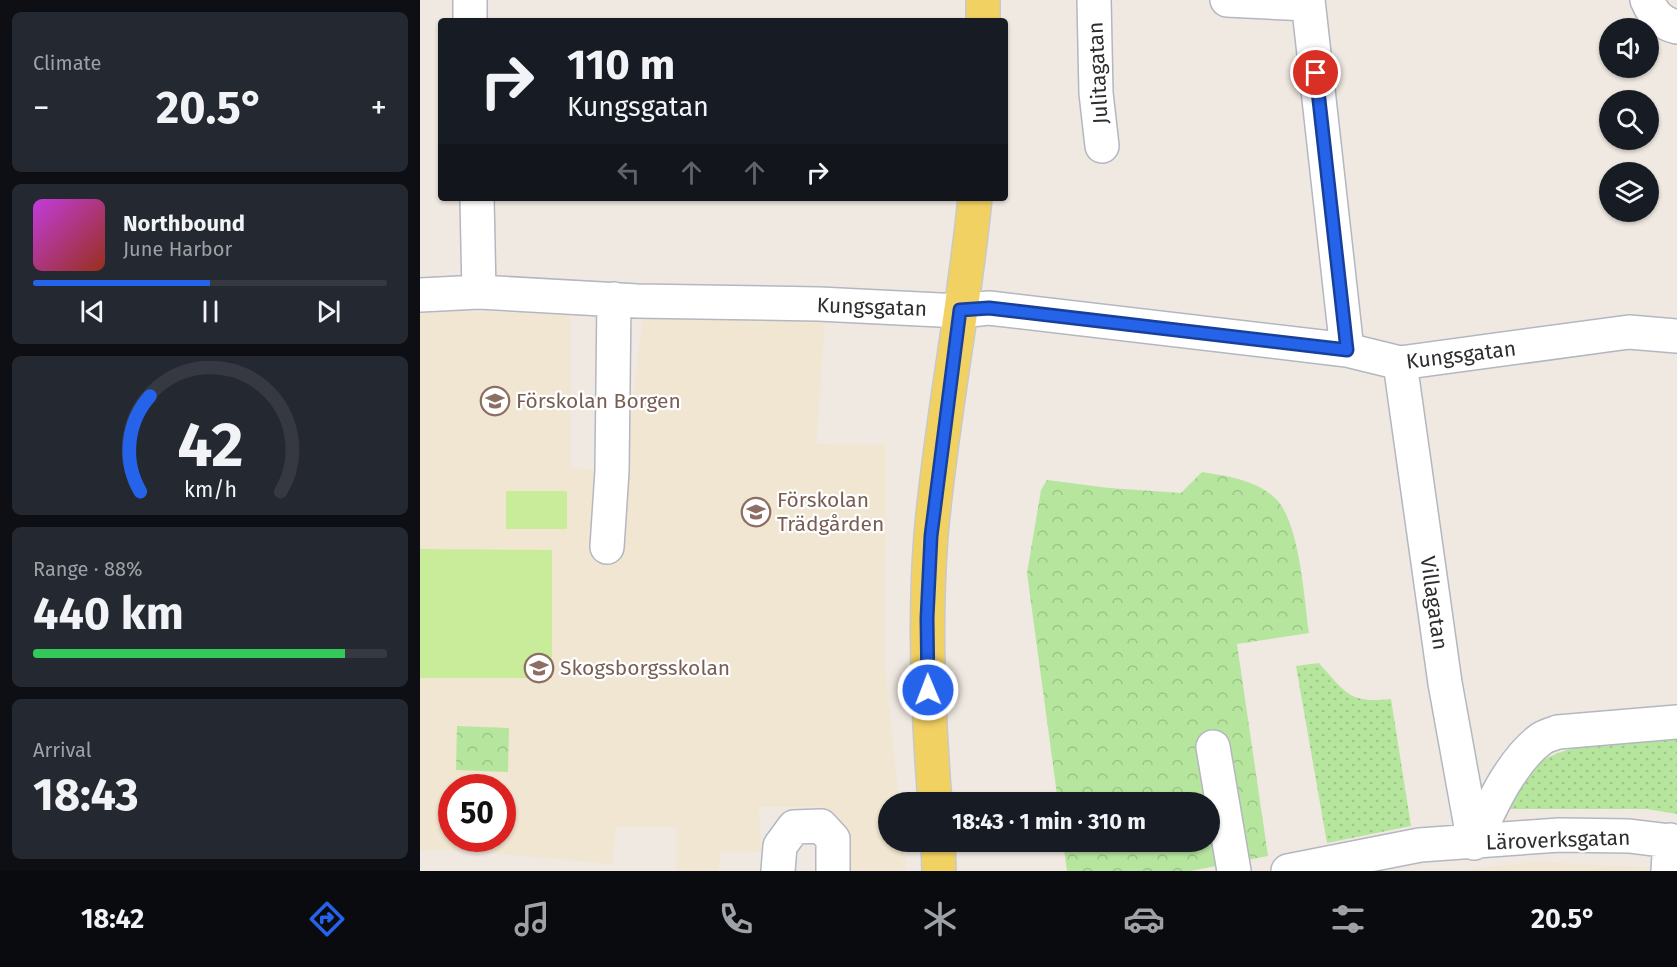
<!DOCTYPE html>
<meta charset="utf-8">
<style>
body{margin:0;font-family:"Fira Sans",sans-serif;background:#242831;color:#f1f3f6;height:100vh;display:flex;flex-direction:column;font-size:22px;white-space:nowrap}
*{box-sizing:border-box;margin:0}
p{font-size:20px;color:#9ea1a6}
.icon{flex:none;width:33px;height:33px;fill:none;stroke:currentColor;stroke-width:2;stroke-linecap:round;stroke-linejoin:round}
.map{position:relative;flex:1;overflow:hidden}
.sheet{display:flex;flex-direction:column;gap:12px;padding:12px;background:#0d0f14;width:420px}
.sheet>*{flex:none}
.top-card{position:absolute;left:18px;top:18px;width:570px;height:183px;border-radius:6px;box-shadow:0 2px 4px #0004;background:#171b24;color:#f1f3f6;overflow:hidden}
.tools{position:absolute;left:1179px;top:18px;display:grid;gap:12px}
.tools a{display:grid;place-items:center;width:60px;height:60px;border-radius:50%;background:#171b24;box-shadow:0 2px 4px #0004;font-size:30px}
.speed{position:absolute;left:18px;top:774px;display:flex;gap:12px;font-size:30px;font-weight:700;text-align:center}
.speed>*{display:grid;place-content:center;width:78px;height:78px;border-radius:50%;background:#171b24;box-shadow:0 2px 4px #0004;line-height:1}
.speed .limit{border:9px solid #d22;background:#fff;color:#111}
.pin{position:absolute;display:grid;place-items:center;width:51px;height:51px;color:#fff;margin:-26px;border:3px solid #fff;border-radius:50%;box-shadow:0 2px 6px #0007}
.me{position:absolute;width:66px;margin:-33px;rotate:359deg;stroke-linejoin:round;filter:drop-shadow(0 0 4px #0008)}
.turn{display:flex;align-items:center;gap:21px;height:126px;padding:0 30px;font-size:27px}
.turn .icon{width:78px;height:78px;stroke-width:2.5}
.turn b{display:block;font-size:42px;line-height:51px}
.lanes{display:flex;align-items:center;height:57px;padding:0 30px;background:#0003;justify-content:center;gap:30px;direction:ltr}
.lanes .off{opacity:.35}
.big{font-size:45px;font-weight:700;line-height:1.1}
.sheet .card{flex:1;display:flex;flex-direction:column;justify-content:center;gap:9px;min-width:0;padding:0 21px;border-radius:9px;background:#242831}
.sheet .dial{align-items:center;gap:0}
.dial svg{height:156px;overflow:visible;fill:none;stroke:#363941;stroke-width:7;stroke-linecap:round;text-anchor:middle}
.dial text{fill:#f1f3f6;stroke:none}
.song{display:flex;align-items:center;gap:18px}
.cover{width:72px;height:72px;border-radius:9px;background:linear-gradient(135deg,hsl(290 70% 55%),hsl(10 70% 35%))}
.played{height:6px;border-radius:3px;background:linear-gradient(90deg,#2563eb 50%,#363941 50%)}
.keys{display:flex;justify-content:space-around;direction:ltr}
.heat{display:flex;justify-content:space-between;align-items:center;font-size:33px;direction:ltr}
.charge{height:9px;border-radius:4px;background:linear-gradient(90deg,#34c759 88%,#363941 0)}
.trip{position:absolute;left:458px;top:792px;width:342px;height:60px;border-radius:30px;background:#171b24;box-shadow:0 2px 4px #0004;font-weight:700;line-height:60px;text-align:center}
.tabs{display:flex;height:96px;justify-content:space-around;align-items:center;background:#090b0e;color:#9ea1a6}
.tabs .icon{width:42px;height:42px}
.tabs .current{color:#2563eb}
.tabs b{font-size:27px;color:#f1f3f6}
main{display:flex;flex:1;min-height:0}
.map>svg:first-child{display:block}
.education{fill:#f0e6d1;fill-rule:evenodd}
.grass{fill:url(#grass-dots)}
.park{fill:url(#park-crowns)}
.pitch{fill:#c9ec9a}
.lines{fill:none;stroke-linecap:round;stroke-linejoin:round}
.minor-casing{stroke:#b4b7c1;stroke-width:36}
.major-casing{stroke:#c9c9c9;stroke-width:36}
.minor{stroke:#fff;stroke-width:33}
.major{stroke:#f2d163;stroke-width:33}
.route-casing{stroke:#184099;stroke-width:15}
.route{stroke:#2563eb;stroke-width:10}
.labels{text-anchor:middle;stroke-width:4.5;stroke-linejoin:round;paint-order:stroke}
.street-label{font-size:21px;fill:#2e2e2e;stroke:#fff}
.education-label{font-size:21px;fill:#785e54;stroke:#fff;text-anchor:start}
</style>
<main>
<section class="sheet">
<div class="card"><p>Climate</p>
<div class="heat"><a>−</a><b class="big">20.5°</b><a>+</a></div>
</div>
<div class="card">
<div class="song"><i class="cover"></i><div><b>Northbound</b><p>June Harbor</p></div></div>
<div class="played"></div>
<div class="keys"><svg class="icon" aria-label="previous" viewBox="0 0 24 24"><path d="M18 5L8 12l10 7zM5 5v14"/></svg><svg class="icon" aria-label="pause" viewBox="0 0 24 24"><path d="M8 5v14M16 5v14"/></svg><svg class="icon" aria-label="next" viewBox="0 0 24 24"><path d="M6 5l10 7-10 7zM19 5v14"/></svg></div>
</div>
<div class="card dial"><svg viewBox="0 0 100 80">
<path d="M14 69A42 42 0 1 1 86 69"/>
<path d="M14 69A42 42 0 0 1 19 20" stroke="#2563eb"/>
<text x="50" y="56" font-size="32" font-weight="700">42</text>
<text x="50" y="72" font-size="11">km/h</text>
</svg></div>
<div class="card"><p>Range · 88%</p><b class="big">440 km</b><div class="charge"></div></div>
<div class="card"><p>Arrival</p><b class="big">18:43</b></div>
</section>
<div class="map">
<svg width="1257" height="871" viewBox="0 0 1257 871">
<defs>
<pattern id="grass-dots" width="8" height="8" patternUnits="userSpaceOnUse" patternTransform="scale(1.5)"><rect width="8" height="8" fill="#b6e59e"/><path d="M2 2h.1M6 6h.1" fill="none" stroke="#9dc588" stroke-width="1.8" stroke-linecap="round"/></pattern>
<pattern id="park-crowns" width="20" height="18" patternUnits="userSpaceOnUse" patternTransform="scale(1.5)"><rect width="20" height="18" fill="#b6e59e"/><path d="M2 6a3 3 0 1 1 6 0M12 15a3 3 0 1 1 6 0" fill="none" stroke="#9dc588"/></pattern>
</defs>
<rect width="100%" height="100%" fill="#efe9e1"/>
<!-- education -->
<path class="education" d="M38,311L150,315V467L208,475L211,414L223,315L405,320L396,444L466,445L465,665L479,802H468V842H483L486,871H421L418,817L402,807H339L341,852L301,851L298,871H256V827H196L193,864L33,850H0V313ZM32,788H82V838H32Z
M1115,862L1240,868V871H1036Z"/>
<!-- grass -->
<path class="grass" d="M899,663C925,692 929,704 971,699L991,826L907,843L876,666Z
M1257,732V814L1227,809H1085C1090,799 1094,785 1102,776C1129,743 1215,736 1257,732Z"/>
<!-- park -->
<path class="park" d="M782,472C807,476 837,480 856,499C880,523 884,599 889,633L817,644L848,856L770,871H647L643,842H789V802H638L607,573L621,490L627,480L689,488L761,493Z
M37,726L89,728L88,772L36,770Z"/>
<!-- pitch -->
<path class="pitch" d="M86,491H147V529H86Z
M0,549L132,550V678H0Z"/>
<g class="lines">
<!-- minor casing -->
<g class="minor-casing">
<path id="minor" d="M50,0V21
M674,0L676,93L682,146
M807,0L888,4
M888,0L927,350
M1227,0C1234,16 1241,23 1257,27
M57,198L59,292
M0,295L59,292L217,301L399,304L540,311L569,308L927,350L980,363L1209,332L1257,336
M980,363L1025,683L1054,843
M187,547L192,471L194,299
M793,747L814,871
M1054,843C1070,809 1090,762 1121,739C1125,736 1132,734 1138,732L1257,722
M358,871L360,846L374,827L401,826L413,839V871
M868,871L1000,845L1139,835L1209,836L1257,842
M1248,871L1250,840"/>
</g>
<!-- major casing -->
<g class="major-casing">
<path id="major" d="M563,0V21
M515,802C508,714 504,624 511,535C521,422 544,311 555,198
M518,842L519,871"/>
</g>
<!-- minor -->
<use href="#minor" class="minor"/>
<!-- major -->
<use href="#major" class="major"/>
</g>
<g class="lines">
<!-- route casing -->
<g class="route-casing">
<path id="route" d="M508,690L507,618L511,536L540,310L569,308L927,350L896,73"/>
</g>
<!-- route -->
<use href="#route" class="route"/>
</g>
<!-- icons -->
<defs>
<g id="school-ring" transform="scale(1.5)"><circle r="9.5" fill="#fff" stroke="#8d6e63" stroke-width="1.5"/><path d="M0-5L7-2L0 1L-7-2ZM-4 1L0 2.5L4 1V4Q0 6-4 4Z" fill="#8d6e63"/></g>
</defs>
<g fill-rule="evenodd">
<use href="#school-ring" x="75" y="401"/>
<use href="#school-ring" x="336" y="512"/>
<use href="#school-ring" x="119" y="668"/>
</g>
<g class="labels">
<!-- street labels -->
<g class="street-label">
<text transform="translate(678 73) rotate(-93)" y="7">Julitagatan</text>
<text transform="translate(452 307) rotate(2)" y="7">Kungsgatan</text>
<text transform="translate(1041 355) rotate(-7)" y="7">Kungsgatan</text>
<text transform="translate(1014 603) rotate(82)" y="7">Villagatan</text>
<text transform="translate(1138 840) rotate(-2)" y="7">Läroverksgatan</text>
</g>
<!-- education labels -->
<g class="education-label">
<text x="96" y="408">Förskolan Borgen</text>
<text x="357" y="507">Förskolan<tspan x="357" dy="24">Trädgården</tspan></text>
<text x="140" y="675">Skogsborgsskolan</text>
</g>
</g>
</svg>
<div class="tools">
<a><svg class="icon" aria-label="sound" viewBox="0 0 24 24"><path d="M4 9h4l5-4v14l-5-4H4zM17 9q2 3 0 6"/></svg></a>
<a><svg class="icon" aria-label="search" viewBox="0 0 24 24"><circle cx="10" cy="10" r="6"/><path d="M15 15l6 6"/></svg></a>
<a><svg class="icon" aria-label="layers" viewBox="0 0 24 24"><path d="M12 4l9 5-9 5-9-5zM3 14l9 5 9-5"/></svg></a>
</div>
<div class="speed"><div class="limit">50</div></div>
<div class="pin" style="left:896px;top:73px;background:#d93025"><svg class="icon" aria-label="arrive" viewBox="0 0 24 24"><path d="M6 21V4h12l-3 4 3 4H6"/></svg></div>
<svg class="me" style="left:508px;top:690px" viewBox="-20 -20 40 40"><circle r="17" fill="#2563eb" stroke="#fff" stroke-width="3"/><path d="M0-11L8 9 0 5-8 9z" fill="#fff"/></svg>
<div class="trip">18:43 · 1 min · 310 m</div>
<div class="top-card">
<div class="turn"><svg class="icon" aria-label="right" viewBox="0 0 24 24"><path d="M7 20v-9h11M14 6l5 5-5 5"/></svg><div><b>110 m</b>Kungsgatan</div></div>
<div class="lanes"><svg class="icon off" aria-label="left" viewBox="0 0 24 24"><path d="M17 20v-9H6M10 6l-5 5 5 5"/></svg><svg class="icon off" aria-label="ahead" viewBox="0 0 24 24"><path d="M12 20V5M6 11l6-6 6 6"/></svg><svg class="icon off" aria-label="ahead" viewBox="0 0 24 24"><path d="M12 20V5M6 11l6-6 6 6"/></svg><svg class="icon" aria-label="right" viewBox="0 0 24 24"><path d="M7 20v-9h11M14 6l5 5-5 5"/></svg></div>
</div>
</div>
</main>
<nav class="tabs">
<b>18:42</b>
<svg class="icon current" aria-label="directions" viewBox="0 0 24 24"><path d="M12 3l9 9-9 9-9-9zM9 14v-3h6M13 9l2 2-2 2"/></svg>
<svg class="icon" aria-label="music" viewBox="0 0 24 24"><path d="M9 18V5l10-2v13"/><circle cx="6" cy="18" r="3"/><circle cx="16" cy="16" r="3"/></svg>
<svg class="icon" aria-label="phone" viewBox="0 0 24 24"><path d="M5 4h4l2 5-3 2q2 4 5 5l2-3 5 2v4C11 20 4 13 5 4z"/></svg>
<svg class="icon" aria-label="climate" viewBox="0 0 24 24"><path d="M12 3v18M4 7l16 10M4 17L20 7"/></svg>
<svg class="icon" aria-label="car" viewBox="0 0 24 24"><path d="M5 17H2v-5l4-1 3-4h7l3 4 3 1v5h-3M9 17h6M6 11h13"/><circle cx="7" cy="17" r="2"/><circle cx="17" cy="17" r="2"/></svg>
<svg class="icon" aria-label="filters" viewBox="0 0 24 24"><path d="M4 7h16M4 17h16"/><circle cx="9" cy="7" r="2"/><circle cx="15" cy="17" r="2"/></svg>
<b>20.5°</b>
</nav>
